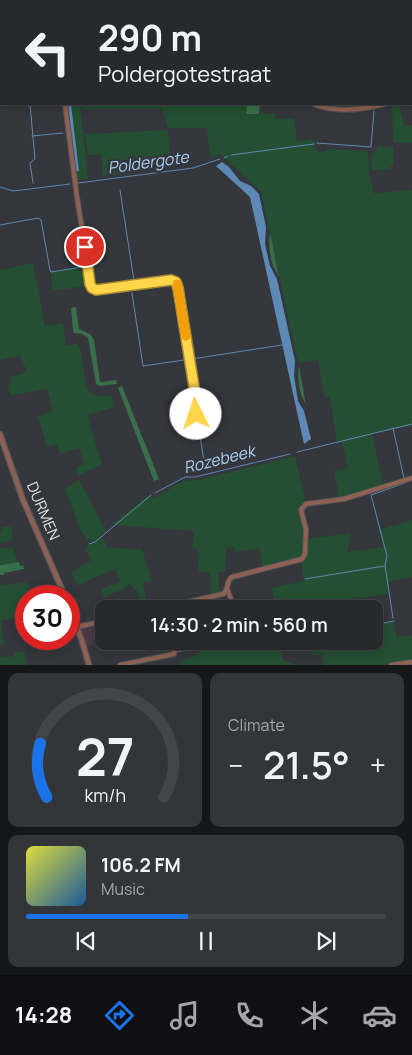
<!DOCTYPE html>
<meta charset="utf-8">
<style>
body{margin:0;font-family:Manrope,sans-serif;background:#343539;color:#f1f3f6;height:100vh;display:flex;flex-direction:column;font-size:19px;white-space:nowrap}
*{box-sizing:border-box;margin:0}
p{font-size:16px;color:#a5a6aa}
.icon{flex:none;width:28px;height:28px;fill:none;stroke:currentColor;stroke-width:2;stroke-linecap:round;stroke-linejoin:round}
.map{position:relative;height:665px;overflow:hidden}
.panel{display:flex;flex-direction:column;gap:8px;padding:8px;background:#161719;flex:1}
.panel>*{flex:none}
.hud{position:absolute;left:0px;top:0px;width:412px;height:105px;box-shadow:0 2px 12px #0003,0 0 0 1px #444549;background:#28292d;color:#f1f3f6;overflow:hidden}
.speed{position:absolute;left:15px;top:585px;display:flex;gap:10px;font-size:25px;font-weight:700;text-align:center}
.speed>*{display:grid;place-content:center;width:65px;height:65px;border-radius:50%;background:#28292d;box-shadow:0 2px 12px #0003,0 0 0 1px #444549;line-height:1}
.speed .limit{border:8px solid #d22;background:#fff;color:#111}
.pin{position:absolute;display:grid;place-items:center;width:42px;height:42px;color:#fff;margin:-21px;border:2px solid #fff;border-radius:50%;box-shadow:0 1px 5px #0007}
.me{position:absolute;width:55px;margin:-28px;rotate:356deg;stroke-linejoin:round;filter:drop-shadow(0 0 4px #0008)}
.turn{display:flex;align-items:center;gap:18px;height:105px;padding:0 15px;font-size:22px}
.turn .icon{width:65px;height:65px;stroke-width:2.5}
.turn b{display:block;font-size:35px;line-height:42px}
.big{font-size:38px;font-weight:600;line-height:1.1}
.panel .card{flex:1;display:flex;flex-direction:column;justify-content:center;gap:8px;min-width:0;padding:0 18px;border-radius:10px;background:#343539}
.panel .dial{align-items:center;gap:0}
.dial svg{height:130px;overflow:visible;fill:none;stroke:#444549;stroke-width:7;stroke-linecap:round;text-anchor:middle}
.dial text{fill:#f1f3f6;stroke:none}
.song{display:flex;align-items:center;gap:15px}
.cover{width:60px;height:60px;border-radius:8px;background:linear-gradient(135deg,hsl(60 70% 55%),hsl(210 70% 35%))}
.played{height:5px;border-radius:2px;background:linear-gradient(90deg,#1a73e8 45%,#444549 45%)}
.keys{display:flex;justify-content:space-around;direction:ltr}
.heat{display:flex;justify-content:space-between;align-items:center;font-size:28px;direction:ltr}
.panel .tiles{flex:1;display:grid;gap:8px;grid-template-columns:1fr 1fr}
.card:last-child{grid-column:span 2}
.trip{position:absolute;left:95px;top:600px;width:288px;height:50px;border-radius:10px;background:#28292d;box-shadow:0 2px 12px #0003,0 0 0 1px #444549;font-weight:600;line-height:50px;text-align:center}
.dock{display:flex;height:80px;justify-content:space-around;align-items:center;background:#101012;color:#a5a6aa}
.dock .icon{width:35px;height:35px}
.dock .selected{color:#1a73e8}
.dock b{font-size:22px;color:#f1f3f6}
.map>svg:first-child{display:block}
.education{fill:#493945}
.green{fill:#244f32}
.forest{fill:#386f4a}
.water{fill:#5c89b5}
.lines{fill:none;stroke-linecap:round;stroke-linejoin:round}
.stream{stroke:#5c89b5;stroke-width:1}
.minor-casing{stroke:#53555a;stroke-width:6}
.tertiary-casing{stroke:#53555a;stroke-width:7}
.trunk-casing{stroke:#53555a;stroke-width:9}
.minor{stroke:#8f6153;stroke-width:4}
.tertiary{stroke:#8f6153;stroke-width:4.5}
.trunk{stroke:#ee9277;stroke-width:6}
.route-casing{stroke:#a68a30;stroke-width:12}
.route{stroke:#ffd54a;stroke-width:9}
.slow{stroke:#f59e0b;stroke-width:9}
.labels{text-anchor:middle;stroke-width:5;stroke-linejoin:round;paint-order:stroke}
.street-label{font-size:15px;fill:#dee0e2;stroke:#35373c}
.water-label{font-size:16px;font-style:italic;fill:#a9cff6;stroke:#35373c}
</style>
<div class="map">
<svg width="412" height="665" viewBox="0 0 412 665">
<rect width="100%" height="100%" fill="#35373c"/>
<!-- education -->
<path class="education" d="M102,623L104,628L105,642L86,646L80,628Z"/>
<!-- green -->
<path class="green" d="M340,0H412V94L411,1H339Z
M71,104H80L88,179L77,180L75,171H79Z
M82,104H247V114H275V119L294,118L297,141L314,139L316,151L322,152L329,149L366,151L368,155L370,183H372L373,193L412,190V425L372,434L383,485L349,496L339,497L334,471L348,468L342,441L337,443L330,397L325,398L318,360L298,363L261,192L220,154L210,158L207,128H168L162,109H82Z
M399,104L404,125H412V143L393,142L392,105Z
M168,130L170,167L125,172L103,177L101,155H88L85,134Z
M377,146L393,147V165H391V169L372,171L371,155L377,149Z
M33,263L45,326L63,323L66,345L77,344L80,348L87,388C94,398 101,396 111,395L115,407L87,415L102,464L78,476L76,468L84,464L79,448L60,454L57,444L47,447L38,416L53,411L47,388L11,396L7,385L12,383L10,377L27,372L20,355L0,360V270Z
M82,267L86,286L53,291L50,272Z
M295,456L306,503L301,506L299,512L304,529L303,555L301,557L263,568L259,548L235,552L234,547L226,548L225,572L218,573L220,592L211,595L210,572H199L197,549L192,548L194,531L112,525L150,494L154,498L183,481L198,480Z
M79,480L106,531L101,535L108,548L142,549L152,581L143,582L148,609H140L137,591L129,584L122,590L103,597L101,589L120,582L115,569L78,585L71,573L91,560L85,549L92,542L90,538L87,540L84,534H82L65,489Z
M412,520V577L388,582L389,594L348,600V609H275L272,588L304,581L301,562L306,556L307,539L351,533L347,552L383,547L379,530Z
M3,527H12L13,540L0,543V534Z
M13,547L17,562L0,565V549Z
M27,582L29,596H26V615L1,621L4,644H0V586Z
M394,622L397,637L412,635V660L382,665H324L322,654L313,655L311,647L282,651L283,660L296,665H181L180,661L191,658L201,651L245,645V641H374V625Z
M25,651L27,665H0V658L14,656V652Z"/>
<!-- forest -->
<path class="forest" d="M247,104H260L259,114H246Z
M270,232L279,277C270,263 268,249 270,232Z
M76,307L79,329L90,334L94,340L100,382L116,380L117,384L100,386L96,384L88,338L82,334L74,333L73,330L71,308Z
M299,366L306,405L307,406C299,393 297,381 299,366Z
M122,386L159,479L154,481L118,388Z
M19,562L20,566L23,565L24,569L4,573V575H0V565Z"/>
<!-- water -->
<path class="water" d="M68,104H71L79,171H75Z
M222,162L229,167L240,181L251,186L259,194L266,227L265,244L270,266L277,279L295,361L294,376L298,401L304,411L311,439L304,444L250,197L216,166Z"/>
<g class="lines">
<!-- stream -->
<path class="stream" d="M30,104L35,159L30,163L33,183
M32,136L63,133
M317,143L371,147L374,111
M231,155L314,144
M224,158L228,156
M78,183L193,168L220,159
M0,187L13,191L70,184
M120,190L134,281
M0,225L38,218L41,220L50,270L51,272L82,267
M132,293L143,366L184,360
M192,359L282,345
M198,421L204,462
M297,452L412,424
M155,493L185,477H195L290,454
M89,544L95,542L151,495
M305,579L384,566
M393,618L385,565L387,556L371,495L405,483L393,428
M374,625L394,621
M247,643L260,641"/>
<!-- minor casing -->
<g class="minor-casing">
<path id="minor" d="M114,0V1
M76,1V0
M191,1V0
M0,67H1
M0,95L1,94
M411,96H412
M65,104L77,197L91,286L99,290L171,280L176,282L178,288L196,402L202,407L201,412L197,414L192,411L191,407L196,402
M313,104C335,113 361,110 384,104
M227,589L235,609
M157,609L223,594C229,590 226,581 232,577L302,559L305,554L306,529L301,510L306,504L344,499L412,478
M77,627L104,621
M120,665L174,654L175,650L196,646L199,641
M391,665L412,662"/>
</g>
<!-- tertiary casing -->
<g class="tertiary-casing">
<path id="tertiary" d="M0,434L23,500L65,596
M69,606L82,641L89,665"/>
</g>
<!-- trunk casing -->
<g class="trunk-casing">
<path id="trunk" d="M90,1L91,0
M99,1L100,0
M0,77H1
M0,85L1,84"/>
</g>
<!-- minor -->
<use href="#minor" class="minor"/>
<!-- tertiary -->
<use href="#tertiary" class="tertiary"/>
<!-- trunk -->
<use href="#trunk" class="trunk"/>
</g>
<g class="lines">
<!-- route casing -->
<g class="route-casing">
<path id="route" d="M85,247L90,284L92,288L96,290L171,280L176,282L178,288L196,399V402L192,405L191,409L196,414"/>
</g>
<!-- route -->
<use href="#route" class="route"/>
<!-- slow -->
<path class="slow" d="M177,284L186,336"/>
</g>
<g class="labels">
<!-- street labels -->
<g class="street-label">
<text transform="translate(43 511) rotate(67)" y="5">DURMEN</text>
</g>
<!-- water labels -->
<g class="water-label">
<text transform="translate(148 162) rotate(-8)" y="6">Poldergote</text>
<text transform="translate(219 459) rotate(-14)" y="6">Rozebeek</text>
</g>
</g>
</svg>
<div class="speed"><div class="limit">30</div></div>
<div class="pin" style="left:85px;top:247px;background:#d93025"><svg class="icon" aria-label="arrive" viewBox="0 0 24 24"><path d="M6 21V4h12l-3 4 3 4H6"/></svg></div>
<svg class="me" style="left:196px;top:414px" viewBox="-20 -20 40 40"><circle r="19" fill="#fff"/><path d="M0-13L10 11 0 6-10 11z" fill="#ffd54a"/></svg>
<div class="trip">14:30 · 2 min · 560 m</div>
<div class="hud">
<div class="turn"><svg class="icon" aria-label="left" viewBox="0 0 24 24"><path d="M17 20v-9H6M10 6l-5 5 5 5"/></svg><div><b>290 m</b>Poldergotestraat</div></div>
</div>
</div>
<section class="panel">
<div class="tiles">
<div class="card dial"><svg viewBox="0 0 100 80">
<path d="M14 69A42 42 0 1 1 86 69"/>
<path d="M14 69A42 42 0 0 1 10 36" stroke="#1a73e8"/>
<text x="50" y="56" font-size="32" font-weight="700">27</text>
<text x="50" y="72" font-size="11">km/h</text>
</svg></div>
<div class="card"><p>Climate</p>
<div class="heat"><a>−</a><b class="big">21.5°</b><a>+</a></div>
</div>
<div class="card">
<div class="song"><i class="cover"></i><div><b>106.2 FM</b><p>Music</p></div></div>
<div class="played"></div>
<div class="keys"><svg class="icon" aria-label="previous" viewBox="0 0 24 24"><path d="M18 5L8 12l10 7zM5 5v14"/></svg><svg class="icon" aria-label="pause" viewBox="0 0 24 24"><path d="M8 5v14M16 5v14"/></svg><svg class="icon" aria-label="next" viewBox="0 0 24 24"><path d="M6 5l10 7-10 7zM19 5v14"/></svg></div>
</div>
</div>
</section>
<nav class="dock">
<b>14:28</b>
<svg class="icon selected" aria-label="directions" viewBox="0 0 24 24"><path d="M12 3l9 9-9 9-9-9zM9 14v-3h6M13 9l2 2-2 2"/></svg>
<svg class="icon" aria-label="music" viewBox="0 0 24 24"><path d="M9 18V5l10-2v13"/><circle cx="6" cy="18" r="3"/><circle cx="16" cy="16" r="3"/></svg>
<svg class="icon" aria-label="phone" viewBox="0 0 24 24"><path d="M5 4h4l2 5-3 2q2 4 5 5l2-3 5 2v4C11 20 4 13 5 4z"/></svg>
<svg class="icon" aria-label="climate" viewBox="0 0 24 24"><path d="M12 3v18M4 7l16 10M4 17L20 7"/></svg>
<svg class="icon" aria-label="car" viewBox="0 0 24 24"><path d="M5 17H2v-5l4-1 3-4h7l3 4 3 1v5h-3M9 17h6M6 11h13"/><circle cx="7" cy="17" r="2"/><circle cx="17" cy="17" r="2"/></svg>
</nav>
